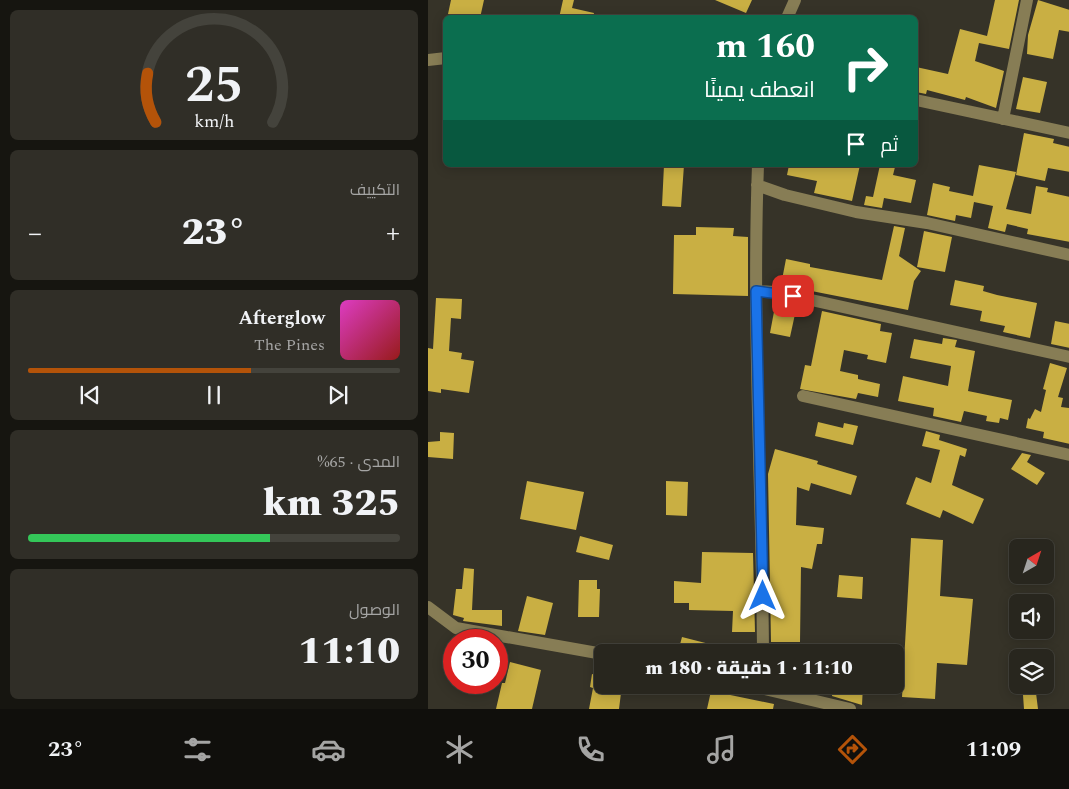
<!DOCTYPE html>
<html lang="ar">
<meta charset="utf-8">
<style>
body{margin:0;font-family:Spectral,Cairo,serif;background:#302e27;color:#f1f3f6;direction:rtl;height:100vh;display:flex;flex-direction:column;font-size:19px;white-space:nowrap}
*{box-sizing:border-box;margin:0}
p{font-size:16px;color:#a5a5a4}
.icon{flex:none;width:28px;height:28px;fill:none;stroke:currentColor;stroke-width:2;stroke-linecap:round;stroke-linejoin:round}
.map{position:relative;flex:1;overflow:hidden;direction:ltr}
.sheet{display:flex;flex-direction:column;gap:10px;padding:10px;background:#161510;width:428px}
.sheet>*{flex:none}
.banner{position:absolute;left:15px;top:15px;width:475px;height:152px;border-radius:8px;box-shadow:0 2px 12px #0003,0 0 0 1px #44433c;direction:rtl;background:#0b6e4f;color:#fff;overflow:hidden}
.needle{width:32px;rotate:39deg}
.tools{position:absolute;left:581px;top:539px;display:grid;gap:10px}
.tools a{display:grid;place-items:center;width:45px;height:45px;border-radius:8px;background:#28261e;box-shadow:0 2px 12px #0003,0 0 0 1px #44433c;font-size:25px}
.speed{position:absolute;left:15px;top:629px;display:flex;gap:10px;font-size:25px;font-weight:700;text-align:center}
.speed>*{display:grid;place-content:center;width:65px;height:65px;border-radius:50%;background:#28261e;box-shadow:0 2px 12px #0003,0 0 0 1px #44433c;line-height:1}
.speed .limit{border:8px solid #d22;background:#fff;color:#111}
.pin{position:absolute;display:grid;place-items:center;width:42px;height:42px;color:#fff;margin:-21px;border-radius:10px;box-shadow:0 2px 8px #0006}
.me{position:absolute;width:55px;margin:-28px;rotate:0deg;stroke-linejoin:round;filter:drop-shadow(0 0 4px #0008)}
.turn{display:flex;align-items:center;gap:18px;height:105px;padding:0 20px;font-size:22px}
.turn .icon{width:65px;height:65px;stroke-width:2.5}
.turn b{display:block;font-size:35px;line-height:42px}
.then{display:flex;align-items:center;height:48px;padding:0 20px;background:#0003;gap:10px;font-size:19px}
.big{font-size:38px;font-weight:800;line-height:1.1}
.sheet .tile{flex:1;display:flex;flex-direction:column;justify-content:center;gap:8px;min-width:0;padding:0 18px;border-radius:8px;background:#302e27}
.sheet .dial{align-items:center;gap:0}
.dial svg{height:130px;overflow:visible;fill:none;stroke:#44433c;stroke-width:7;stroke-linecap:round;text-anchor:middle}
.dial text{fill:#f1f3f6;stroke:none}
.song{display:flex;align-items:center;gap:15px}
.cover{width:60px;height:60px;border-radius:8px;background:linear-gradient(135deg,hsl(310 70% 55%),hsl(0 70% 35%))}
.played{height:5px;border-radius:2px;background:linear-gradient(90deg,#b45309 60%,#44433c 60%)}
.keys{display:flex;justify-content:space-around;direction:ltr}
.heat{display:flex;justify-content:space-between;align-items:center;font-size:28px;direction:ltr}
.charge{height:8px;border-radius:4px;background:linear-gradient(90deg,#34c759 65%,#44433c 0)}
.trip{position:absolute;left:166px;top:644px;width:310px;height:50px;border-radius:8px;background:#28261e;box-shadow:0 2px 12px #0003,0 0 0 1px #44433c;font-weight:800;line-height:50px;text-align:center;direction:rtl}
.tab-bar{display:flex;height:80px;justify-content:space-around;align-items:center;background:#100f0c;color:#a5a5a4}
.tab-bar .icon{width:35px;height:35px}
.tab-bar .active{color:#b45309}
.tab-bar b{font-size:22px;color:#f1f3f6}
main{display:flex;flex:1;min-height:0}
.map>svg:first-child{display:block}
.building{fill:#c9af43}
.lines{fill:none;stroke-linecap:round;stroke-linejoin:round}
.minor{stroke:#877d55;stroke-width:12}
.route-casing{stroke:#114b97;stroke-width:12}
.route{stroke:#1a73e8;stroke-width:9}
</style>
<main>
<div class="map">
<svg width="642" height="709" viewBox="0 0 642 709">
<rect width="100%" height="100%" fill="#363328"/>
<!-- building -->
<path class="building" d="M23,0H56L52,18L20,14Z
M135,0H146L144,8L166,13L165,18H131Z
M287,0H324L318,13Z
M567,0H591L581,49L551,43L547,61L576,71L568,108L538,97L537,100L499,90L498,94L488,92V67L520,74L532,29L559,36Z
M610,0L642,10V32L631,30L625,59L599,54L600,35Z
M595,77L619,82L612,113L588,109Z
M596,133L626,139L625,143L642,147V172L620,168L617,181L588,175Z
M236,165H256L253,207L234,206Z
M361,165H432L424,201L386,193L389,181L359,175Z
M452,165L467,167L465,175L488,180L483,203L456,198L454,208L436,205L438,196L445,197Z
M551,165L588,172L578,209L603,214L608,186L620,188L619,192L642,197V242L599,234L600,229L579,224L577,232L560,228L565,206L546,202L543,218L528,215L527,221L499,215L505,183L522,187L521,191L545,196Z
M466,226L477,228L471,256L493,271L486,281L480,310L353,285L358,259L382,264V267L454,280Z
M268,227L306,228L305,236L320,237V296L245,294L246,235H268Z
M496,231L524,237L517,272L489,267Z
M527,280L556,286L555,291L569,295L609,303L602,338L575,332L577,326L552,321L554,311L522,305Z
M8,298L34,299L33,319L23,318L21,351L34,353L33,359L46,361L41,393L13,389V393L0,391V348L5,349Z
M348,301L369,305L362,337L342,333Z
M394,311L453,324L452,331L464,333L458,363L439,359L440,355L416,350L412,371L430,375V379L452,384L450,397L430,393L428,399L372,389L377,365L383,366Z
M627,321L642,324V348L623,344Z
M515,338L529,340L527,347L547,351L540,391L584,400L580,420L572,418L571,423L558,421L559,416L536,411L533,422L505,416L506,408L470,401L475,376L520,386L523,366L482,358L486,339L514,344Z
M622,363L639,368L630,397L635,398L633,407L642,408V444L615,438L616,432L598,428L600,418L602,419L607,409L613,412L618,390L615,389Z
M390,422L415,428L416,423L430,426L425,445L387,436Z
M498,431L512,435L511,440L539,449L537,457L532,455L524,485L556,499L545,524L515,510L512,518L478,504L488,477L503,483L512,450L494,446Z
M12,432L26,433L25,459L0,457V442L12,441Z
M347,449L390,461L389,464L429,476L423,495L383,483L381,491L369,487L368,525L396,528L394,544H389L384,569L373,567L372,642H343L340,474Z
M594,453L603,455L599,462L617,473L609,485L583,469Z
M99,481L156,492L148,530L92,519Z
M238,481L260,482L259,516L238,515Z
M152,536L185,545L181,560L148,552Z
M483,538L515,540L512,596L545,599L539,665L509,663L507,699L474,697Z
M274,552L325,553L327,632H304L305,611L261,610V603H246V581L273,583Z
M36,568L46,569L44,610H74V626L35,621L36,618L25,615L28,589H34Z
M411,575L435,577L434,599L409,597Z
M151,580H169V589H172L171,617H150Z
M99,596L125,603L117,635L90,631Z
M254,637L301,649V652H250Z
M82,662L113,670L104,709H68L74,683H77Z
M171,663L175,664V685H194L191,709H161L165,688L162,687L164,674L168,675Z
M405,685H435L434,705L404,696Z
M283,691L346,704L345,709H279Z
M608,693L610,709H596L595,695Z"/>
<g class="lines">
<!-- minor -->
<path class="minor" d="M359,18L367,0
M0,60L18,58
M488,100L642,133
M575,119L599,0
M330,165C324,327 334,490 335,652
M329,185L357,195L428,212L499,223L642,255
M328,291L347,292L642,357
M375,396L642,455
M0,607L28,628L175,654
M320,685L422,709"/>
</g>
<g class="lines">
<!-- route casing -->
<g class="route-casing">
<path id="route" d="M335,596L328,291L365,296"/>
</g>
<!-- route -->
<use href="#route" class="route"/>
</g>
</svg>
<div class="tools">
<a><svg class="needle" viewBox="-14 -14 28 28"><path d="M0-13l5 13h-10z" fill="#e53935"/><path d="M0 13l5-13h-10z" fill="#a5a5a4"/></svg></a>
<a><svg class="icon" aria-label="sound" viewBox="0 0 24 24"><path d="M4 9h4l5-4v14l-5-4H4zM17 9q2 3 0 6"/></svg></a>
<a><svg class="icon" aria-label="layers" viewBox="0 0 24 24"><path d="M12 4l9 5-9 5-9-5zM3 14l9 5 9-5"/></svg></a>
</div>
<div class="speed"><div class="limit">30</div></div>
<div class="pin" style="left:365px;top:296px;background:#d93025"><svg class="icon" aria-label="arrive" viewBox="0 0 24 24"><path d="M6 21V4h12l-3 4 3 4H6"/></svg></div>
<svg class="me" style="left:335px;top:596px" viewBox="-20 -20 40 40"><path d="M0-17L14 15 0 8-14 15z" fill="#1a73e8" stroke="#fff" stroke-width="4"/></svg>
<div class="trip">11:10 · 1 دقيقة · 180 m</div>
<div class="banner">
<div class="turn"><svg class="icon" aria-label="right" viewBox="0 0 24 24"><path d="M7 20v-9h11M14 6l5 5-5 5"/></svg><div><b>160 m</b>انعطف يمينًا</div></div>
<div class="then">ثم<svg class="icon" aria-label="arrive" viewBox="0 0 24 24"><path d="M6 21V4h12l-3 4 3 4H6"/></svg></div>
</div>
</div>
<section class="sheet">
<div class="tile dial"><svg viewBox="0 0 100 80">
<path d="M14 69A42 42 0 1 1 86 69"/>
<path d="M14 69A42 42 0 0 1 9 39" stroke="#b45309"/>
<text x="50" y="56" font-size="32" font-weight="700">25</text>
<text x="50" y="72" font-size="11">km/h</text>
</svg></div>
<div class="tile"><p>التكييف</p>
<div class="heat"><a>−</a><b class="big">23°</b><a>+</a></div>
</div>
<div class="tile">
<div class="song"><i class="cover"></i><div><b>Afterglow</b><p>The Pines</p></div></div>
<div class="played"></div>
<div class="keys"><svg class="icon" aria-label="previous" viewBox="0 0 24 24"><path d="M18 5L8 12l10 7zM5 5v14"/></svg><svg class="icon" aria-label="pause" viewBox="0 0 24 24"><path d="M8 5v14M16 5v14"/></svg><svg class="icon" aria-label="next" viewBox="0 0 24 24"><path d="M6 5l10 7-10 7zM19 5v14"/></svg></div>
</div>
<div class="tile"><p>المدى · 65%</p><b class="big">325 km</b><div class="charge"></div></div>
<div class="tile"><p>الوصول</p><b class="big">11:10</b></div>
</section>
</main>
<nav class="tab-bar">
<b>11:09</b>
<svg class="icon active" aria-label="directions" viewBox="0 0 24 24"><path d="M12 3l9 9-9 9-9-9zM9 14v-3h6M13 9l2 2-2 2"/></svg>
<svg class="icon" aria-label="music" viewBox="0 0 24 24"><path d="M9 18V5l10-2v13"/><circle cx="6" cy="18" r="3"/><circle cx="16" cy="16" r="3"/></svg>
<svg class="icon" aria-label="phone" viewBox="0 0 24 24"><path d="M5 4h4l2 5-3 2q2 4 5 5l2-3 5 2v4C11 20 4 13 5 4z"/></svg>
<svg class="icon" aria-label="climate" viewBox="0 0 24 24"><path d="M12 3v18M4 7l16 10M4 17L20 7"/></svg>
<svg class="icon" aria-label="car" viewBox="0 0 24 24"><path d="M5 17H2v-5l4-1 3-4h7l3 4 3 1v5h-3M9 17h6M6 11h13"/><circle cx="7" cy="17" r="2"/><circle cx="17" cy="17" r="2"/></svg>
<svg class="icon" aria-label="filters" viewBox="0 0 24 24"><path d="M4 7h16M4 17h16"/><circle cx="9" cy="7" r="2"/><circle cx="15" cy="17" r="2"/></svg>
<b>23°</b>
</nav>
